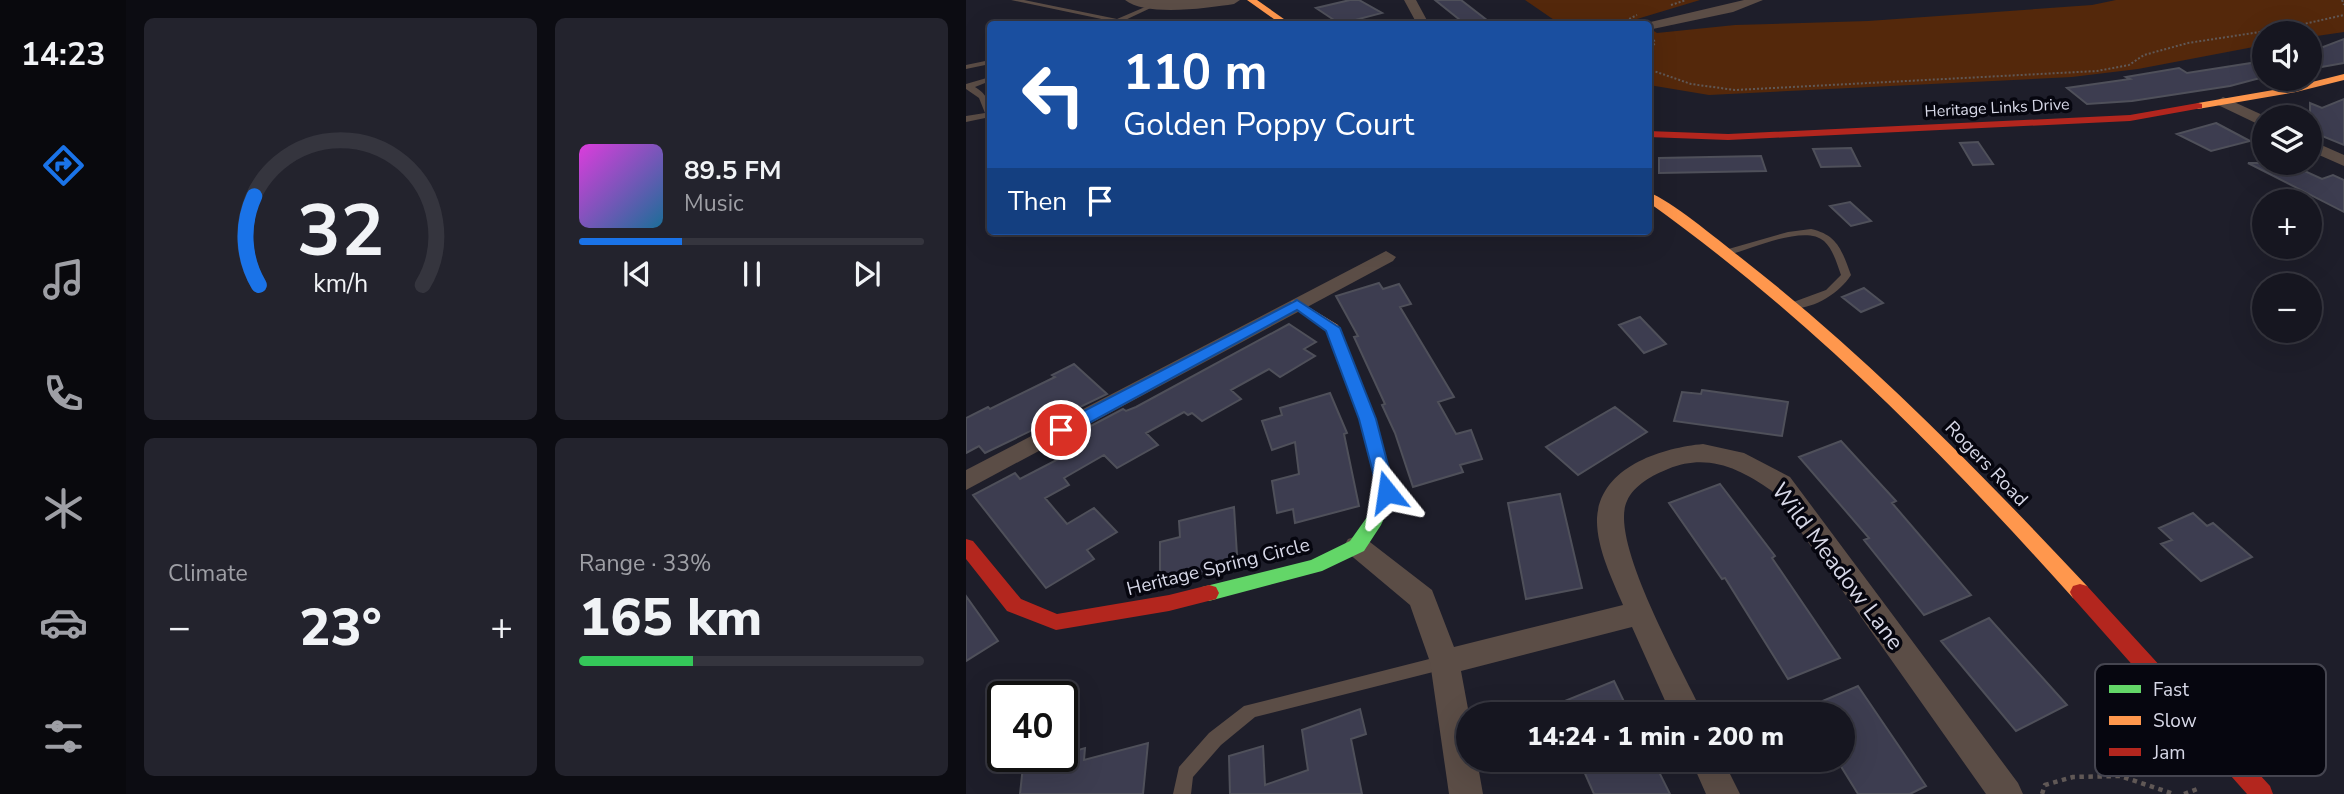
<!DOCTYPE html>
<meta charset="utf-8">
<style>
body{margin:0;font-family:"Nunito Sans",sans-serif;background:#23232d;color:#f1f3f6;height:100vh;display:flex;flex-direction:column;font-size:26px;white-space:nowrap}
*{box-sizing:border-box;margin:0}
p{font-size:23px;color:#9e9fa5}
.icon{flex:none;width:38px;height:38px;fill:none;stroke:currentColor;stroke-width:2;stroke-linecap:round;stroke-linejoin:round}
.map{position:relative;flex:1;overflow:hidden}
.panel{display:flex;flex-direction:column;gap:18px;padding:18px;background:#0c0c12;width:840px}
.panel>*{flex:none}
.top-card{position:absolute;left:21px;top:21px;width:665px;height:214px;border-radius:7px;box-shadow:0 7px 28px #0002,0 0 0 2px #35353e;background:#1a4fa0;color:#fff;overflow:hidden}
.tools{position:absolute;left:1286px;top:21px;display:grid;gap:14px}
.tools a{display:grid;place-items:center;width:70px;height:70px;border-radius:50%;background:#161620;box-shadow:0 7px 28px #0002,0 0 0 2px #35353e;font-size:35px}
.speed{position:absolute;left:21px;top:681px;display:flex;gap:14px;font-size:35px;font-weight:700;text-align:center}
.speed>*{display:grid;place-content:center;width:91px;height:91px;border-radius:50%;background:#161620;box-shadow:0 7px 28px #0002,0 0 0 2px #35353e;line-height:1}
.speed .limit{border:4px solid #111;border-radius:10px;background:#fff;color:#111}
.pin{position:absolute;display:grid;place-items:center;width:60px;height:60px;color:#fff;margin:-30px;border:4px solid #fff;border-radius:50%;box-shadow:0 2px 7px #0007}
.me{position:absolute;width:77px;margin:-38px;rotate:345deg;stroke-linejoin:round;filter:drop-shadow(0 0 5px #0008)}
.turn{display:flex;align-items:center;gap:24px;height:147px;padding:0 21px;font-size:32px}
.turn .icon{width:91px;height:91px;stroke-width:2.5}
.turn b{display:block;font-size:49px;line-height:60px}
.then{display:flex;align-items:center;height:66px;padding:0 21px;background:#0003;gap:14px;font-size:26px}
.big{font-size:52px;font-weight:800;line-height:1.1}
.panel .widget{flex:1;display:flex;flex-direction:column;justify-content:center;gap:10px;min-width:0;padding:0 24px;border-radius:10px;background:#23232d}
.panel .dial{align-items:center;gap:0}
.dial svg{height:182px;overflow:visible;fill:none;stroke:#35353e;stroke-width:7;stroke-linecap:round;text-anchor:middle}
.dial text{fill:#f1f3f6;stroke:none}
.song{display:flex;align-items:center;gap:21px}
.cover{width:84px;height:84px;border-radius:10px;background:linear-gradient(135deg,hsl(300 70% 55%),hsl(200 70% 35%))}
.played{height:7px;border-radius:4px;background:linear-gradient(90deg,#1a73e8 30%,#35353e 30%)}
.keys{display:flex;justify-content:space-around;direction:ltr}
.heat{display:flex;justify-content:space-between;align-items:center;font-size:38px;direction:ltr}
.charge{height:10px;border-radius:5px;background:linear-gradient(90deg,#34c759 33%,#35353e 0)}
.panel .tiles{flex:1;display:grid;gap:18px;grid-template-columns:repeat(2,1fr)}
.trip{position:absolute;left:490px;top:702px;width:399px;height:70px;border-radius:35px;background:#161620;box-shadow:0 7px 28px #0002,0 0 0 2px #35353e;font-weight:800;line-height:70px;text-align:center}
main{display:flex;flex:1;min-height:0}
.menu{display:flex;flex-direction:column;width:126px;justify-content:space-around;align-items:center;background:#09090d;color:#9e9fa5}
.menu .icon{width:49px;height:49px}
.menu .active{color:#1a73e8}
.menu b{font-size:32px;color:#f1f3f6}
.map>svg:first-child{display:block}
.green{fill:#54280b}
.building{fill:#3d3d50;stroke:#4f505a;stroke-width:2}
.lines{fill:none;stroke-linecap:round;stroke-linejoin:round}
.path-far1{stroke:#605856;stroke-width:2;stroke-dasharray:2 2;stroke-linecap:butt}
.path{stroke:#605856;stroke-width:4.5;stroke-dasharray:4.5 4.5;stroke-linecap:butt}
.lane{fill:#5b4d46;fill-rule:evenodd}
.street{fill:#5b4d46;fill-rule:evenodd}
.fast{fill:#63d668;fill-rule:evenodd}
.slow{fill:#ff974d;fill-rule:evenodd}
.jam{fill:#b3261e;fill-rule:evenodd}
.route{fill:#1a73e8;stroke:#114b97;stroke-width:2}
.labels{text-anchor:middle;stroke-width:7;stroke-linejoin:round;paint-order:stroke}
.far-street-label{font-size:16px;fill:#d7d8e7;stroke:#06060f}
.street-label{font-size:19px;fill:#d7d8e7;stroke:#06060f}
.near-street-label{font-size:23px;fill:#d7d8e7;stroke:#06060f}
.key{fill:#06060f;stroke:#454550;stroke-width:2}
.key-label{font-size:19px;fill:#d7d8e7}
</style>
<main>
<nav class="menu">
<b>14:23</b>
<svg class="icon active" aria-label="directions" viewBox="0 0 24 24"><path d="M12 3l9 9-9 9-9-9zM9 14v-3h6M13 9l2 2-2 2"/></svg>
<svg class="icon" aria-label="music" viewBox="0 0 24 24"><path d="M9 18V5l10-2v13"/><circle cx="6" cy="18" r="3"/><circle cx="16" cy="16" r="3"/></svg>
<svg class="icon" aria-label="phone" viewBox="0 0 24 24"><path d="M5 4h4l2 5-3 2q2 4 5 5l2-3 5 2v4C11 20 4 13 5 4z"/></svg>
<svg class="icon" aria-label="climate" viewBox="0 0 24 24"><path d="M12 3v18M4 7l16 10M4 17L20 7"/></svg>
<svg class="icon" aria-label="car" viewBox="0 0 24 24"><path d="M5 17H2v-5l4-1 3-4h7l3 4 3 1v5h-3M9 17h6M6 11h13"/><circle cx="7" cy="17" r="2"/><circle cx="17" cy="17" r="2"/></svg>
<svg class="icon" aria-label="filters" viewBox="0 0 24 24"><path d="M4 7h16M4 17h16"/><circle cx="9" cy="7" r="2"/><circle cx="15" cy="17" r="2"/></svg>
</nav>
<section class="panel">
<div class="tiles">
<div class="widget dial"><svg viewBox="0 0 100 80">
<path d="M14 69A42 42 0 1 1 86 69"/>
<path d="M14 69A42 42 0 0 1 12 30" stroke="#1a73e8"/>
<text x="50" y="56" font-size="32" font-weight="700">32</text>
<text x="50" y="72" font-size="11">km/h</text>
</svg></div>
<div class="widget">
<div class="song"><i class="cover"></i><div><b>89.5 FM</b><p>Music</p></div></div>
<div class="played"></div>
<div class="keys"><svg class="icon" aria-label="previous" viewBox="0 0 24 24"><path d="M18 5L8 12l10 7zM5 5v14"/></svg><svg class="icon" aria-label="pause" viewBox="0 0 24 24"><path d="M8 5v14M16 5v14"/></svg><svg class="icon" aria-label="next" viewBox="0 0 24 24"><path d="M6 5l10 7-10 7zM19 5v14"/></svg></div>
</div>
<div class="widget"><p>Climate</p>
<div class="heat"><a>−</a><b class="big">23°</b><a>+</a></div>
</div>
<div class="widget"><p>Range · 33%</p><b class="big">165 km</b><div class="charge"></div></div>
</div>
</section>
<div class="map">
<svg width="1378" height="794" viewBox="0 0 1378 794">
<rect width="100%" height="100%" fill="#1e1e2a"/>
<!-- green -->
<path class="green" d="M559,0H734L671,19L678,24H594Z
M1150,0H1378V32L1344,37V33H1298V45L1172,69L1106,77L743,95L683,85L682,27L691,33L769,25L902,21L1126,5Z"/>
<!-- building -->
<path class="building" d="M384,0H393L416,13L374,24L350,8Z
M469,0H495L526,24H499Z
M1378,39V63L1344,69V52Z
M1298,61V77L1264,86L1166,101L1121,104L1101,88L1164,79L1160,77L1213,68L1221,73Z
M1378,99V145L1344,131V103L1356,108Z
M1250,123L1284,141L1245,151L1211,134Z
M1012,142L1027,164L1007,165L994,143Z
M885,148L894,166L855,167L847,149Z
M795,156L800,171L693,173V158Z
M1282,163H1321L1356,179L1367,175L1378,180V212Z
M884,202L905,221L885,226L864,206Z
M413,283L417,289L433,284L445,304L434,307L488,397L472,402L490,434L505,430L516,459L494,465L497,472L447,487L429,433L416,405L419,404L388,337L392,336L370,296Z
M898,288L917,303L895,312L876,297Z
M674,317L700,344L678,353L653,325Z
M323,324L350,342L338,349L349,356L314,377L303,369L265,390L275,399L236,421L226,413L222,415L218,412L180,433L192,445L151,468L138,455L98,478L103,485L79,498L101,524L128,508L151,532L121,550L128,559L80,588L7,495L49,473L54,479L108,451L98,440L157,409L160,411L170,407Z
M108,364L141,394L19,453L13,446L0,453V418L22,407L24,409L89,377L86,375Z
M736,390L822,402L816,436L708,421L716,392L735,394Z
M364,393L381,433L378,434L393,506L329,523L327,509L311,513L306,481L333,474L329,442L306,450L296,421L316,415L314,408Z
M649,407L681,432L612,475L580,447Z
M875,441L930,501L926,503L1005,595L958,615L898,540L903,538L833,457Z
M754,484L809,556L806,558L874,658L822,679L759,578L756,579L703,503Z
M594,494L616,588L560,599L542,503Z
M268,507L271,555L266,557L267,566L194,585V542L214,537L213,521Z
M1227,513L1241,526L1247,523L1286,557L1235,581L1195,544L1206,540L1193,528Z
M0,596L32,641L0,661Z
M1023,618L1101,705L1050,731L975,641Z
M648,681L664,714H570L569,713Z
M892,686L960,786L944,794H892L871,760H877V714H826Z
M394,709L400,734L385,739L396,794H264L263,756L297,746L299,785L342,770L336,730Z
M182,743L177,794H54L57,766L119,748L118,760Z
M613,760H687L704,794H628Z"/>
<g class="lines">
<!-- path-far1 -->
<path class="path-far1" d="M1376,0L1378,5
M705,5L720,0
M669,24L663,19L671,15
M682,51L689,43L687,38
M682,69L725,84L769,90L1131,71L1163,65L1178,55L1222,43L1320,28L1378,15"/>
<!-- path -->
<path class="path" d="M1076,794L1079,785L1107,777L1154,776L1208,794
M1218,794L1234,788"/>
<!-- lane -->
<path class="lane" d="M45,0H58L151,19L186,4L191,5L155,22L145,24V21Z
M24,60V64L0,69V65Z
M24,77V81L9,87C22,95 24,103 24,117L0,122V116L19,113L13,98L0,89V84Z
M845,229C872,235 876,251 885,275C873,294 845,311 822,308L821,306L822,304L860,290L875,275C871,264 867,249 858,241C839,224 785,249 763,255L758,252L759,250L822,232Z
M479,655L485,657L487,662L485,667L479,669L289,717L255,745L227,777L225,794H207L213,767L243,733L278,706Z"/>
<!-- street -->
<path class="street" d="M159,0H274L268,4C242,8 180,17 159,0Z
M438,0H450L463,24H451Z
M778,0H797L767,12L682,30V24H676Z
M1257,97L1301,117L1298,127L1252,105L1249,102Z
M1344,140L1378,155V166L1344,151Z
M420,251L430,257L427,261L0,490V470Z
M737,444L778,453L824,477L1052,783L1057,794H1020L806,491C773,468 741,453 702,469C687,475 668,485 661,501C642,541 718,672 737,714H705L666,627L495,671L503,714L502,760H511L517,794H483L464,662L444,605L382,553L378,546L382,539L391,536L400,539L466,590L488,647L657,605C646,579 630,547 631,518C634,467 695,448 737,444Z
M725,760H757L774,794H740Z"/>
<!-- fast -->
<path class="fast" d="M388,378L396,383L409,419L430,492L415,525L398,551L356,571L243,601L236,599L233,593L236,587L345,560L384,541L401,517L412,492L393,419L380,383Z"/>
<!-- slow -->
<path class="slow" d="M281,0H291L325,24H315Z
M1378,74V80L1330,92L1232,109L1227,106L1232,103L1330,86Z
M682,192C706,201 752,240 774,257C900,355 1012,470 1121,586L1124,592L1121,598L1114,600L1107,598C975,451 844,318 682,202Z
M331,300L372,325L396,383L393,387H383L361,330L326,307L324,304L326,301Z"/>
<!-- jam -->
<path class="jam" d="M1232,103L1236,104V108L1164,121L762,140L682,137V131L762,134L1164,115Z
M0,539L7,541L55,599L91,614L203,595L243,585L250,587L253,593L250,599L203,611L90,630L41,611L0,559Z
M1114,584L1121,586L1304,786L1307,794H1281L1107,598L1104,592L1107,586Z"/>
</g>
<!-- route -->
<path class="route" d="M331,300L374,328L410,419L429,492L427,497H414L412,492L393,419L360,331L331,310L101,435H89L86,430L89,426Z"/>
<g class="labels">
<!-- far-street labels -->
<g class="far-street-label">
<text transform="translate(1031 107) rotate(-3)" y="6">Heritage Links Drive</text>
</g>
<!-- street labels -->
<g class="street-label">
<text transform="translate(1021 463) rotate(46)" y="7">Rogers Road</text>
<text transform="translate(252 566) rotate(-14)" y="7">Heritage Spring Circle</text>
</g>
<!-- near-street labels -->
<g class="near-street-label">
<text transform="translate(872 566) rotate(53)" y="8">Wild Meadow Lane</text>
</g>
</g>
<!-- legend -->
<rect x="1129" y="664" width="231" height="112" rx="10" class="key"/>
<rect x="1143" y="685" width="32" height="8" fill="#63d668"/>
<rect x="1143" y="716" width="32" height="9" fill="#ff974d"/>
<rect x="1143" y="748" width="32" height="8" fill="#b3261e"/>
<g class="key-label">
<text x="1187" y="696">Fast</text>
<text x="1187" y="727">Slow</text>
<text x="1187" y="759">Jam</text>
</g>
</svg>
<div class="tools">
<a><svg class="icon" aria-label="sound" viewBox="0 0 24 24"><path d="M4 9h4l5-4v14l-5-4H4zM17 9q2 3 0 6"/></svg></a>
<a><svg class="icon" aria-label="layers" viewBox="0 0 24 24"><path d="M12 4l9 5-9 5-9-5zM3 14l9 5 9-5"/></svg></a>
<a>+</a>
<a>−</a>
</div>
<div class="speed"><div class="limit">40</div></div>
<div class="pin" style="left:95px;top:430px;background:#d93025"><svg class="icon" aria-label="arrive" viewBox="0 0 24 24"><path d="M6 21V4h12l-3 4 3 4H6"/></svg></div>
<svg class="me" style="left:421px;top:492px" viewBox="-20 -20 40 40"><path d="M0-17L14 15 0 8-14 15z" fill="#1a73e8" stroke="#fff" stroke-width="4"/></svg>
<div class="trip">14:24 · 1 min · 200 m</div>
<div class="top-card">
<div class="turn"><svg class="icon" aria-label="left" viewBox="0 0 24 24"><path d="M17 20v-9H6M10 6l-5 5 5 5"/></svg><div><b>110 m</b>Golden Poppy Court</div></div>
<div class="then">Then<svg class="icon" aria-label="arrive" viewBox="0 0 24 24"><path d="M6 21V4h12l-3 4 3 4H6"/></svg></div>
</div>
</div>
</main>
